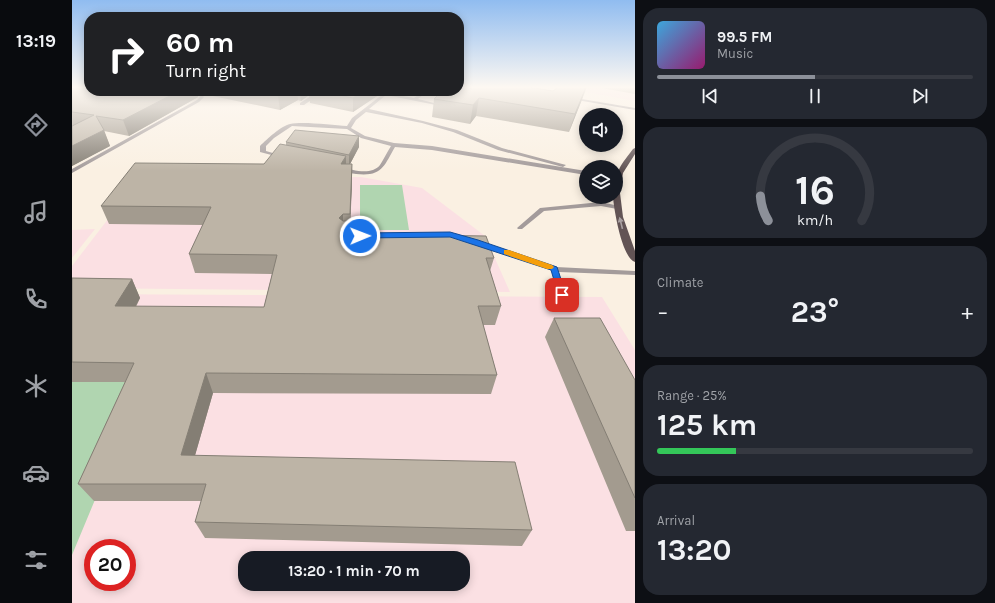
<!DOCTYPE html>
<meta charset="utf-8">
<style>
body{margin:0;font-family:Karla,sans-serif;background:#242831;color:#f1f3f6;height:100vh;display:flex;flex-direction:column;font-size:15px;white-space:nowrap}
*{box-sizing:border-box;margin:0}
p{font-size:13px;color:#9ea1a6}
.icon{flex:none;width:22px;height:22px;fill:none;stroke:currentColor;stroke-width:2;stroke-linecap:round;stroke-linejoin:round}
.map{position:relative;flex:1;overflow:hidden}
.panel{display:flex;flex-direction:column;gap:8px;padding:8px;background:#0d0f14;width:360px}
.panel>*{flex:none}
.banner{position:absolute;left:12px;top:12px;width:380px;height:84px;border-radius:16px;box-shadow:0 2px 10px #0003;background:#202124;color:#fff;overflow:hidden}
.controls{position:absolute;left:507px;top:108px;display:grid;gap:8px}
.controls a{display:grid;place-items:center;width:44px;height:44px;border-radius:50%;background:#171b24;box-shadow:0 2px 10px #0003;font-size:20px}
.speed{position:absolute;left:12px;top:539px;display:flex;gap:8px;font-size:20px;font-weight:700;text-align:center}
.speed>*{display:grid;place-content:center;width:52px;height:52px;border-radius:50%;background:#171b24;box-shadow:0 2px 10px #0003;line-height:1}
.speed .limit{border:6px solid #d22;background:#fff;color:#111}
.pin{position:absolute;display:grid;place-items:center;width:34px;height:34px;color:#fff;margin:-17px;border-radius:8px;box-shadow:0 2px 6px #0006}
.me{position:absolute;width:44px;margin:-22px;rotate:89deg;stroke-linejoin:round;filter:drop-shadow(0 0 3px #0008)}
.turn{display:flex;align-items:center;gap:14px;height:84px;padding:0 16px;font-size:18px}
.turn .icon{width:52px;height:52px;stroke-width:2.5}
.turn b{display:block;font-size:28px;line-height:34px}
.big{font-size:30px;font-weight:700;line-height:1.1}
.panel .card{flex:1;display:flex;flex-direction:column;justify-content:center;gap:6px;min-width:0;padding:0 14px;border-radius:16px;background:#242831}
.panel .dial{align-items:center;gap:0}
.dial svg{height:104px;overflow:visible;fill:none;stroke:#363941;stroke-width:7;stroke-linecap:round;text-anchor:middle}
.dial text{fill:#f1f3f6;stroke:none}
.song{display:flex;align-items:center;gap:12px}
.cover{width:48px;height:48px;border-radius:6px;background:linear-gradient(135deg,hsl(200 70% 55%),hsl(320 70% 35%))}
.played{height:4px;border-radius:2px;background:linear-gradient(90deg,#8c9099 50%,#363941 50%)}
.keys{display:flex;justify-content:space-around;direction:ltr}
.heat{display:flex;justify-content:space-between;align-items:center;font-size:22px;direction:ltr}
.charge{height:6px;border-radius:3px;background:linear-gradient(90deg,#34c759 25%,#363941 0)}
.trip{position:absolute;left:166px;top:551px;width:232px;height:40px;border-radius:16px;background:#171b24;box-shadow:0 2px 10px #0003;font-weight:700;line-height:40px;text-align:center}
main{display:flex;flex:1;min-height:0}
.menu{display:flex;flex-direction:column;width:72px;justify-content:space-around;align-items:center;background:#090b0e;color:#9ea1a6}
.menu .icon{width:28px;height:28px}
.menu .selected{color:#8c9099}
.menu b{font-size:18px;color:#f1f3f6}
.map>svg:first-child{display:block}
.education{fill:#fbe0e3;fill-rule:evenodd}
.green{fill:#b0d5b0}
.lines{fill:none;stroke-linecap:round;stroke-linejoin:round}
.lane{fill:#a39b9b;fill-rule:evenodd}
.street{fill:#a39b9b;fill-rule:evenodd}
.primary{fill:#625455;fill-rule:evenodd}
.wall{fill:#a39b8f}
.shaded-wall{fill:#847e74}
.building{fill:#bdb4a6;stroke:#847e74}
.oneway{fill:#a9a1a2}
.route{fill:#1a73e8;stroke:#114b97}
.slow{fill:#f59e0b}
</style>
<main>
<nav class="menu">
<b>13:19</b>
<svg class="icon selected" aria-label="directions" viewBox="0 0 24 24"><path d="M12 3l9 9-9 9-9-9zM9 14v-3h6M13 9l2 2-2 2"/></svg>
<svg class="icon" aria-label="music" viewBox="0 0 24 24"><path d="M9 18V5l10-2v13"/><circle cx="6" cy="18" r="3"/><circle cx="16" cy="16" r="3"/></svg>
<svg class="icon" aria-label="phone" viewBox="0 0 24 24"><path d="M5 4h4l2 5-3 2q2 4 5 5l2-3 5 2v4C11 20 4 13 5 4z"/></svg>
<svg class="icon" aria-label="climate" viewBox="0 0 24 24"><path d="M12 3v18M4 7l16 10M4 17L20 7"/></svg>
<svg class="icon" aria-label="car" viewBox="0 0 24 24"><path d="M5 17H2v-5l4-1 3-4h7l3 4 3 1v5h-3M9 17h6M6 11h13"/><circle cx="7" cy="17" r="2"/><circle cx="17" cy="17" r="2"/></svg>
<svg class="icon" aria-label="filters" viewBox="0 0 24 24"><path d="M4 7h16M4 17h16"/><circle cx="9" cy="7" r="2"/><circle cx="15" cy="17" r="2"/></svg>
</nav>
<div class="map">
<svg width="563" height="603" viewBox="0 0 563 603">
<rect width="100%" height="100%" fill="#faf0e2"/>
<!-- education -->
<path class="education" d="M486,87H563V101Z
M289,177L350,188L413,236L438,292L0,288V266L66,180Z
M23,229L0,258V230Z
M0,294L530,297L563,350V603H0ZM21,548H55V582H21ZM173,558H391V584H173Z"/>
<!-- green -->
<path class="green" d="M288,185H330L337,230H288Z
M0,382H72L0,555Z"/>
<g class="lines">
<!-- lane -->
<path class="lane" d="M105,91L128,93L132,97L127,102L0,173V169L125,100L128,97L127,95Z
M247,91H252L232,105H228V103Z
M315,91H319L316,93L342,98L352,91H356L346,99L366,104L364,105L314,95L297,109L351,121L385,130L430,148L494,165L491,167L426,150L381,132L350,123L294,112L284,120L279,128L293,136L322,143L360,146L514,171V175L360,150L323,147C312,166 310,177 284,174C278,173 271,172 266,169L269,167C281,170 299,176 308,165C312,159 315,152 319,146L289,138L275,129L220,126L202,138L194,146V151L211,156V158L188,152V146C195,139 209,126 218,124C230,121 261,125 275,126L280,118Z
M529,202L547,206L548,207L545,209L529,206L472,211L450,229H446L445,228L468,208Z
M378,232L393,237L394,238L391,240L378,236L333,237L330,235L333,233Z
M408,241L484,267L563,271V275L487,272L497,308L493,311L489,308L480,270L406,244L405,243Z"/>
<!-- street -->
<path class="street" d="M498,97L563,108V110L499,99Z"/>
<!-- primary -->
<path class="primary" d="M563,148V154L551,173L548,193L551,217L563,251V262C550,258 542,210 541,197H544C544,170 545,170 561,149Z"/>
</g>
<!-- wall -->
<path class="wall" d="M0,87L17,91H311V92L281,112L238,103L237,95L229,101L226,100L208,110L131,94L128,92L125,91L126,97L57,136L32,131L38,146L0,166Z
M486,87H515L497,132L404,116L398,124L360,117L362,99L481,91Z
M524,87H563V94Z
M214,142L287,147L278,164H280V182L277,234L422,258L418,271L429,306L423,325H411L425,375L419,394L141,393L123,455L460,530L450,546L133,538L123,522L129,501H22L6,484L53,382H0V278L60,279L68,298L64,307H192L200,274L123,273L117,254L131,225L37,224L29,206L192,164L214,145Z
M482,318L563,380V531H554L473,337Z"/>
<!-- shaded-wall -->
<path class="shaded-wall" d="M514,87L509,102L497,132L503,114Z
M107,91H125L126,97L57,136L51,120Z
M216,91H225L226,100L208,110L206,96Z
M228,91H237V95L229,101Z
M292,91H311V92L281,112V98Z
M407,98L404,116L398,124L401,105Z
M32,130L38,146L0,166V146Z
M287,136V147L277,166V155Z
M274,156V173L269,164Z
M280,164V182L278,232V214Z
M271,214V233L267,218Z
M60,279L68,298L53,326L43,306Z
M134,373L141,393L118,473L109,455Z"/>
<!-- building -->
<path class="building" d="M0,87H17V91H107L51,120L24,116L32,130L0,146V126L22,115L0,112Z
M387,87H456L481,91L486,87H514L503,114L407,98L401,105L362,99L370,91H387Z
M182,91H216L206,96Z
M248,91H292L281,98Z
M223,130L287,136L277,155L214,142Z
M208,144L274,156L269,164H280L278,214H271L267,218L271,221H277V234L414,236L422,258H414L429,306H406L425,375L134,373L109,455L443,462L460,530L123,522L134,484H6L62,363L0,362V278L60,279L43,306L192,307L205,255L117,254L139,207L29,206L63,163L192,164Z
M482,318H528L563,380V498Z"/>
<!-- one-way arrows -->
<defs><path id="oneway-solid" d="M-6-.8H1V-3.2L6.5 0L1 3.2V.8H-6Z"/></defs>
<use class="oneway" href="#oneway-solid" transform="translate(549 223) rotate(-104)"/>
<!-- sky -->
<linearGradient id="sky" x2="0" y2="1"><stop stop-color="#90bcf0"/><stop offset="0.51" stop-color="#fdf8f2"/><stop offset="1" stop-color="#fdf8f2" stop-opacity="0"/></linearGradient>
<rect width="563" height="171" fill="url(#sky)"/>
<!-- route -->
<path class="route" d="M378,232L406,240L485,267L494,295L493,297H487L479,270L378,237L288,238L284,236L288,233Z"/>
<!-- slow -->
<path class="slow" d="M432,250H437L480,265L482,267L480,269H475L432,254Z"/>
</svg>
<div class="controls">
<a><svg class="icon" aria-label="sound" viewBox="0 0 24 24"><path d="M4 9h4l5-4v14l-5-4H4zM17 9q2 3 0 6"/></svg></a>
<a><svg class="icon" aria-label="layers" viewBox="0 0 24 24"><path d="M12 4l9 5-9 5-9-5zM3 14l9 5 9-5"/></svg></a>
</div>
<div class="speed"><div class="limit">20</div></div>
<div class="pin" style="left:490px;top:295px;background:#d93025"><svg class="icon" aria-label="arrive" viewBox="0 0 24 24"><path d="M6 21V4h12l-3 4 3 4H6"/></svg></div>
<svg class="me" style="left:288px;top:236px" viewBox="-20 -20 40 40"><circle r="17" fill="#1a73e8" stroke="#fff" stroke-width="3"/><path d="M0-11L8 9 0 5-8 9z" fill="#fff"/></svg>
<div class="trip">13:20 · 1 min · 70 m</div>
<div class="banner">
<div class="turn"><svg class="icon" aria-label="right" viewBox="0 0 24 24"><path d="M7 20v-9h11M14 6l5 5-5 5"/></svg><div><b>60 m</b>Turn right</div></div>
</div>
</div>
<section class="panel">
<div class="card">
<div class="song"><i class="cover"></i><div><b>99.5 FM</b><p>Music</p></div></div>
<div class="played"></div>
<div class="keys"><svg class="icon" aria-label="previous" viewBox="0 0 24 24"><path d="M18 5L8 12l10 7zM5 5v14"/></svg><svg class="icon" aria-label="pause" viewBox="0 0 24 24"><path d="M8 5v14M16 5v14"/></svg><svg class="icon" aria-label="next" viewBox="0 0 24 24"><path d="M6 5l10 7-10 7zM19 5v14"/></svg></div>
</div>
<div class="card dial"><svg viewBox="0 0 100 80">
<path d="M14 69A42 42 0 1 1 86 69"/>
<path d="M14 69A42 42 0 0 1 8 50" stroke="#8c9099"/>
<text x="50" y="56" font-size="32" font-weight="700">16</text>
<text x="50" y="72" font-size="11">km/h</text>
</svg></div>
<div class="card"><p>Climate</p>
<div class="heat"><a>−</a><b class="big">23°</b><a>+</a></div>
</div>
<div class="card"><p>Range · 25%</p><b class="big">125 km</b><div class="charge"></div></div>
<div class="card"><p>Arrival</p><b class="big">13:20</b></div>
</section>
</main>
